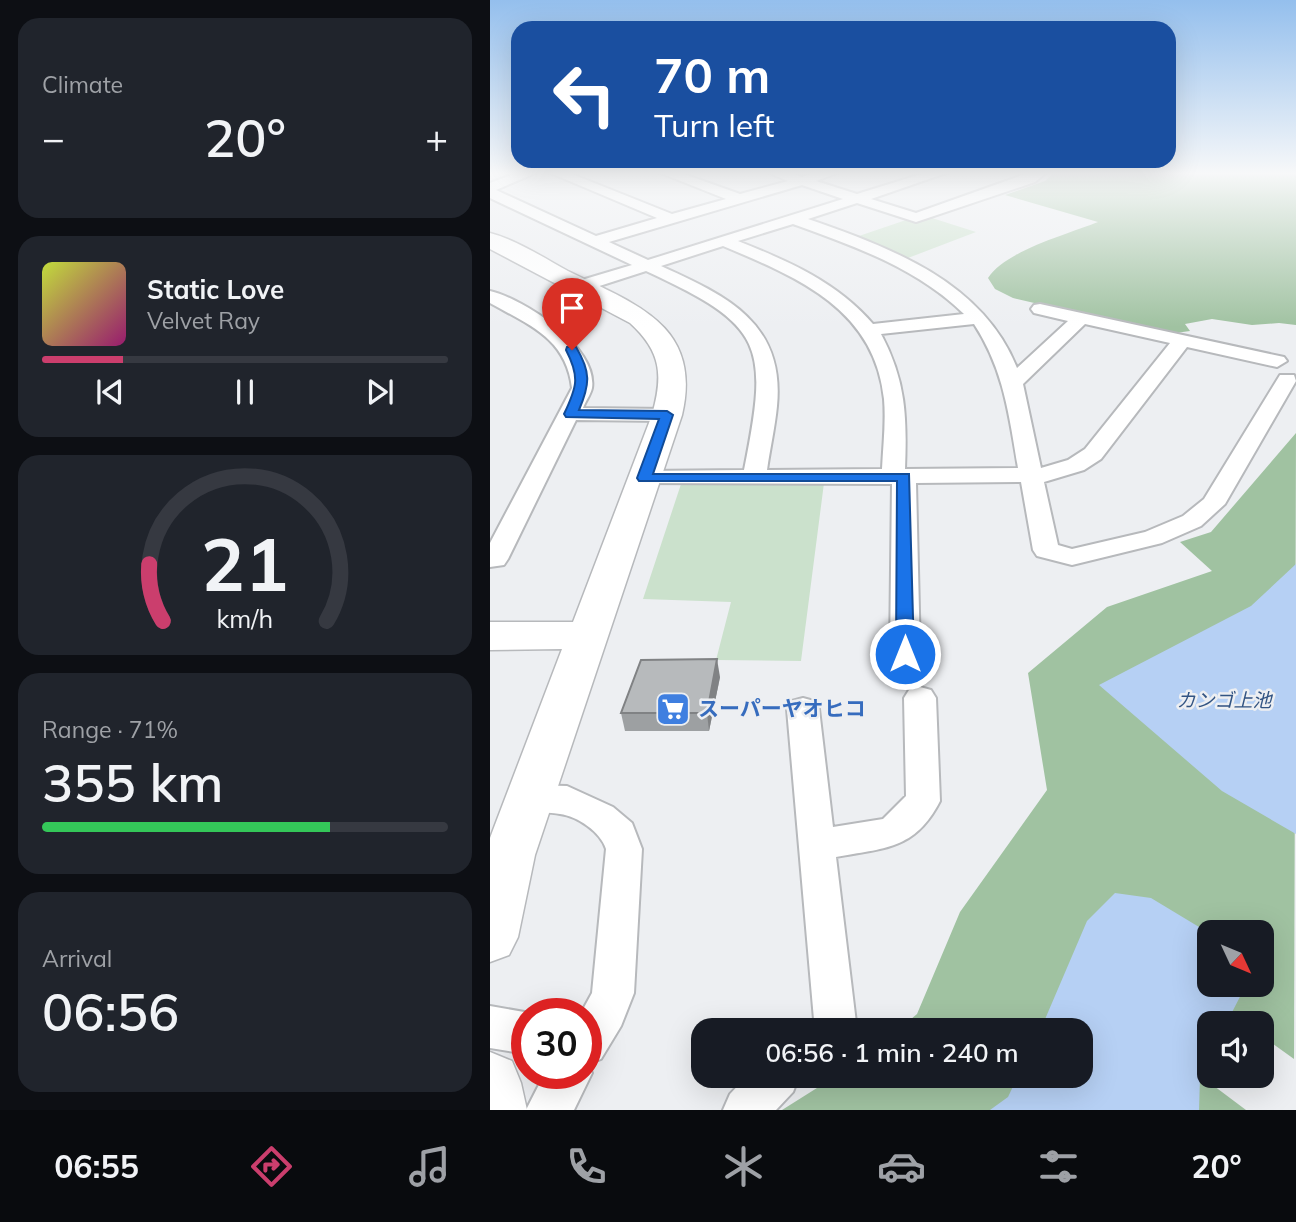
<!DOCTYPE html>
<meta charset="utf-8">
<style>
body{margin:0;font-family:Mulish,"Noto Sans JP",sans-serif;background:#20242c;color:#f1f3f6;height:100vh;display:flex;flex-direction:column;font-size:26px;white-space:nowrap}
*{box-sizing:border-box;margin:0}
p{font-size:23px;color:#9ea1a6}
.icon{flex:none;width:38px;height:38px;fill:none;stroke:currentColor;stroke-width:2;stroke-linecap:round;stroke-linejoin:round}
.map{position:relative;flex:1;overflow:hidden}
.details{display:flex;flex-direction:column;gap:18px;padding:18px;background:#0d0f14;width:490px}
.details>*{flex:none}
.banner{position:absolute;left:21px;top:21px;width:665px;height:147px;border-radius:21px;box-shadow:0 7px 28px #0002;background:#1a4fa0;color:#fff;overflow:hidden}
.needle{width:46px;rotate:134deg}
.controls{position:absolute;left:707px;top:920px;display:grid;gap:14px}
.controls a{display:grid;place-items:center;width:77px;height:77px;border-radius:14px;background:#171b24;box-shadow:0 7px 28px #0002;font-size:35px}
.speed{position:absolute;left:21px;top:998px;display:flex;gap:14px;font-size:35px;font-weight:700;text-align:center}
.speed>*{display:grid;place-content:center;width:91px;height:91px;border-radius:50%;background:#171b24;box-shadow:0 7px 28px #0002;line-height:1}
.speed .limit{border:10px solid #d22;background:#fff;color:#111}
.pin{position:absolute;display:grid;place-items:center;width:60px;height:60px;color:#fff;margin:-72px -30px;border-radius:50% 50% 50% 0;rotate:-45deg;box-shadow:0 0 7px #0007}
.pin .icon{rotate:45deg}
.me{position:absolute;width:77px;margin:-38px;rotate:0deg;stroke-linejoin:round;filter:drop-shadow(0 0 5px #0008)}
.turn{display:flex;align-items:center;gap:24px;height:147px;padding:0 28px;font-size:32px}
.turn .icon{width:91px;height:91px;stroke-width:2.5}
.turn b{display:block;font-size:49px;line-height:60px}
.big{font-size:52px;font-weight:600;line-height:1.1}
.details .widget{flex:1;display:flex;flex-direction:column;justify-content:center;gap:10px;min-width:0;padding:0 24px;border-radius:21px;background:#20242c}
.details .dial{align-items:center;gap:0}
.dial svg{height:182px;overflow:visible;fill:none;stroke:#363941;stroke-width:7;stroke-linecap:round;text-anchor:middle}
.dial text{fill:#f1f3f6;stroke:none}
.song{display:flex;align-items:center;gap:21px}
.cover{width:84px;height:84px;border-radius:10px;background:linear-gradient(135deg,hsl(70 70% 55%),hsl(320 70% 35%))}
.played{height:7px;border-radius:4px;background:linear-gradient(90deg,#cb3e6d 20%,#363941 20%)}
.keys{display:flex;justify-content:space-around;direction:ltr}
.heat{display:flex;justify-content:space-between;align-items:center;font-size:38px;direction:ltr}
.charge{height:10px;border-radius:5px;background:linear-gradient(90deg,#34c759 71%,#363941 0)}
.trip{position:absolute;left:201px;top:1018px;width:402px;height:70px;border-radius:21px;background:#171b24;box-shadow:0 7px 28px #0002;font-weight:600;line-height:70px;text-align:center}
.dock{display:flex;height:112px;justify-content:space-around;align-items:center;background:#090b0e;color:#9ea1a6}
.dock .icon{width:49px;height:49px}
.dock .current{color:#cb3e6d}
.dock b{font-size:32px;color:#f1f3f6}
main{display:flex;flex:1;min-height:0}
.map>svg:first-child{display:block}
.green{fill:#cbe1cc}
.forest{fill:#a0c2a1;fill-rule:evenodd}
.water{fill:#b6d0f4}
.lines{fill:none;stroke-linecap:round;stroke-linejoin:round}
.street-casing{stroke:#b7b9bc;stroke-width:4}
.secondary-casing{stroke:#b7b9bc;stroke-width:3}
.street{fill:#fff;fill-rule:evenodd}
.secondary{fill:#fff;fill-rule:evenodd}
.wall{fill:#9da0a2}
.shaded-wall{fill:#808284}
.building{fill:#b7babc;stroke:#808284;stroke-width:2}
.route{fill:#1a73e8;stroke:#114b97;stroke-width:2}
.labels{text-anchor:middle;stroke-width:5;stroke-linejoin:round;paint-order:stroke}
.water-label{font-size:19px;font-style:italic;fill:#325483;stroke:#edeff2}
.near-shop-label{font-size:21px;font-weight:bold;fill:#366cbe;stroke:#edeff2;text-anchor:start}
</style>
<main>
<section class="details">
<div class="widget"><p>Climate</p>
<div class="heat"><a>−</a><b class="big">20°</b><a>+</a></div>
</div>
<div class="widget">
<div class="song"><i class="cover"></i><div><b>Static Love</b><p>Velvet Ray</p></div></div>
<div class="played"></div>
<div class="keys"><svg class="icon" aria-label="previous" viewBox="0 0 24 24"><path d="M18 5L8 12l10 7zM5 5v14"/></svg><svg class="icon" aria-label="pause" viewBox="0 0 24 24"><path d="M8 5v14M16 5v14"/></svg><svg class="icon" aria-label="next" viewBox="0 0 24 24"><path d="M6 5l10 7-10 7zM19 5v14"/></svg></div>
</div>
<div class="widget dial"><svg viewBox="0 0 100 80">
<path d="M14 69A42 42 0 1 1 86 69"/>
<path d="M14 69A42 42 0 0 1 8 44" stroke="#cb3e6d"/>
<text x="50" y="56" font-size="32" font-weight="700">21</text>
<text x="50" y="72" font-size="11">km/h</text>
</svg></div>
<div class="widget"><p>Range · 71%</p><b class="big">355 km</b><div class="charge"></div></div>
<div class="widget"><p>Arrival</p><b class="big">06:56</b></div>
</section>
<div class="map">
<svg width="806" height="1110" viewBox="0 0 806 1110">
<rect width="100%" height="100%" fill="#edeff2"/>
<!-- green -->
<path class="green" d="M442,218L486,232L418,258L366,237L416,220L426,223Z
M192,481L334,483L311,661L226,660L241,602L153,599Z"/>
<!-- forest -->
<path class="forest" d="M565,172H806V325L789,323L762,325L722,319L695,324L700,331L678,334L523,298L505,289L498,278C515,251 578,234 608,222L515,195L555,181Z
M806,433L804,1059L772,1036V1024H719V1076H730L724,1086L756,1110H292L346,1076H592V1031H407L427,1014L470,912L557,790L538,673L617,607L722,571L690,542L721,532ZM719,933H772V985H719Z"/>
<!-- water -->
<path class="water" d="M806,564V834L732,791L609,685L761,606Z
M625,893L661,898L719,933V985H756L736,1024H719V1058L710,1077L709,1110H500L518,1097L528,1076H592V1031H550L597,921Z"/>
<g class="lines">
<!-- street casing -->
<g class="street-casing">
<path id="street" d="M29,172H48L6,190L106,236L167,218L58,172H77L182,214L236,199L168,172H188L250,194L298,181L277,172H298L312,177L328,172H350L326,181L367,194L438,172H459L381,199L426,213L541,172H557L545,182L426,222L367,203L318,219C401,248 492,281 527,368L578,321L544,313L541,309L544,305L550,304L794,357L797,361L787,367L697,347L611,459L594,470L554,482L568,545L582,549L655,532L693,516L714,499L790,375H804L806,381L735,504L711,526L672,543L582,565L547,556L543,550L531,482L426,483L430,654L425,661L415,664L405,661L400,654L402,484L146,483L142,478L146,473L154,471L254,470C279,344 275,326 156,271L97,290H85L82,286L85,282L142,265L0,198V183ZM312,185L353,199L158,260L119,242ZM303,224C364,246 427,268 474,314L383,324C347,282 298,261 248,241ZM233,246C307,277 385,309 394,399C396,423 393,446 392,469L277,470C280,449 285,427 287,406C295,323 237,296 171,266ZM484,324C514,370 519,415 528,468L415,469C417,417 416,381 391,334ZM595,324L680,343L595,449L578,460L551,468L533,384Z
M0,291C34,299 108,347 102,388C101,394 95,402 93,408L177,409L185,410L188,415L185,420L177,421L86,420L18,559L14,565L0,567V543L82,388C76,338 39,325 0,303Z
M430,687L441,690L446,698L450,801C425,850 394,848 346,857L367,1031H325L297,709L302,701L313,698L324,701L329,709L343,827L393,819L416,796L414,698L419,690Z
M38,785L77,786L123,807L142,823L152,849L144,993L131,1026L111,1059L98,1064L102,1073L84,1110H36L55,1073H96V1013H91L102,993L116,849C111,832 87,816 70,814C54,811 41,814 26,809L21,799L26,789Z
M0,1006L40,1013H37V1054L0,1048Z
M257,1076H309L303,1092L286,1110H233L240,1094Z"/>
</g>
<!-- secondary casing -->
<g class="secondary-casing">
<path id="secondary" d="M0,233C27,240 54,258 78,271C145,304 213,325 192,415L45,855L28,937L19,955L0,962V838L72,649L0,650V622H83L162,415C173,376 172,352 140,323L0,249Z
M0,1052L22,1061L31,1083L37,1110H0Z"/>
</g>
<!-- street -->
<use href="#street" class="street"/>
<!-- secondary -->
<use href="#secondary" class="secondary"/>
</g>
<!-- wall -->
<path class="wall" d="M230,677L219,731H135L131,713Z"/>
<!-- shaded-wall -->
<path class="shaded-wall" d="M227,659L230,677L219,731L217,713Z"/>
<!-- building -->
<path class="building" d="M227,659L217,713H131L151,660Z"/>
<!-- sky -->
<linearGradient id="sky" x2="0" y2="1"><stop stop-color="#94bfed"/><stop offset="0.53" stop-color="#f7f8f9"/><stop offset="1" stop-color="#f7f8f9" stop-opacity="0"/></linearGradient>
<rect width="806" height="327" fill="url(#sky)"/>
<!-- route -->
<path class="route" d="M77,347H86C101,372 100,384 89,410L177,411L183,415L163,474H419L424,654L422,658L415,660L406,654L407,481H149L147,478L169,419L76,417L74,414C87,387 90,377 76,350Z"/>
<!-- icons -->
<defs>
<g id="supermarket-square" transform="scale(1.75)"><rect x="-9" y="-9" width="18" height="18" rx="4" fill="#3f7fe0" stroke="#edeff2"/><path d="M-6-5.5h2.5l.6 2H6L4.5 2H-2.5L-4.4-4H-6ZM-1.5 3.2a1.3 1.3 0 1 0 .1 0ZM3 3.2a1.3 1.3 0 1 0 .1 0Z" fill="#fff"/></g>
</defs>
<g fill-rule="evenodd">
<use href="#supermarket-square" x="183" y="709"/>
</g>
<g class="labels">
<!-- water labels -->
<g class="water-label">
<text x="734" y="707">カンゴ上池</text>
</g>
<!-- near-shop labels -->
<g class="near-shop-label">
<text x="208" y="716">スーパーヤオヒコ</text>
</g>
</g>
</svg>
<div class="controls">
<a><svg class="needle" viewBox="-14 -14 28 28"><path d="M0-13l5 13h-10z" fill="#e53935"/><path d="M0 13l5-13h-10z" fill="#9ea1a6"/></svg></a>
<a><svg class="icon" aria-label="sound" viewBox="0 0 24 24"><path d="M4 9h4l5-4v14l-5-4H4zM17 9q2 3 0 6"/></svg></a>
</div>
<div class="speed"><div class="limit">30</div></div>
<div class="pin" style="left:82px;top:350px;background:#d93025"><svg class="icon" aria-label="arrive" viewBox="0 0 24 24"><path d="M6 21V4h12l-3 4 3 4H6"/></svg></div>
<svg class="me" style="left:415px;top:654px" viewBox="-20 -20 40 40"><circle r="17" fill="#1a73e8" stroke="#fff" stroke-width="3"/><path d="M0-11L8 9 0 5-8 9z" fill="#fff"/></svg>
<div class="trip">06:56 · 1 min · 240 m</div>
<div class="banner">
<div class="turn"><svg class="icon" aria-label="left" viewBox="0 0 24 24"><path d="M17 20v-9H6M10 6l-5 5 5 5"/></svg><div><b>70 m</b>Turn left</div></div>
</div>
</div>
</main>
<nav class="dock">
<b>06:55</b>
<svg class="icon current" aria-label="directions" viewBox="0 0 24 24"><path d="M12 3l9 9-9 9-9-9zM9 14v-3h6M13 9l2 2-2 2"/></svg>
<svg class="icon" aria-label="music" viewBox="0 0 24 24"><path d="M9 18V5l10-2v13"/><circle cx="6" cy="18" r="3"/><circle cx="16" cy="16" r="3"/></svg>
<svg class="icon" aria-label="phone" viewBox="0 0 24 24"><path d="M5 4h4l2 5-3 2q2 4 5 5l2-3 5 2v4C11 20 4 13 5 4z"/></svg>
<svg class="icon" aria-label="climate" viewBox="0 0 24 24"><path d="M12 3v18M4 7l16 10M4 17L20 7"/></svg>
<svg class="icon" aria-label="car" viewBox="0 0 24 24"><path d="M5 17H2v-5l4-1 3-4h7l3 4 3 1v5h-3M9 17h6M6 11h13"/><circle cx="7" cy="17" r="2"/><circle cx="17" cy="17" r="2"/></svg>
<svg class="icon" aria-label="filters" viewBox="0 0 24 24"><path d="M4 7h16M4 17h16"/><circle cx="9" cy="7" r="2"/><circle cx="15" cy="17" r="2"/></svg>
<b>20°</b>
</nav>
